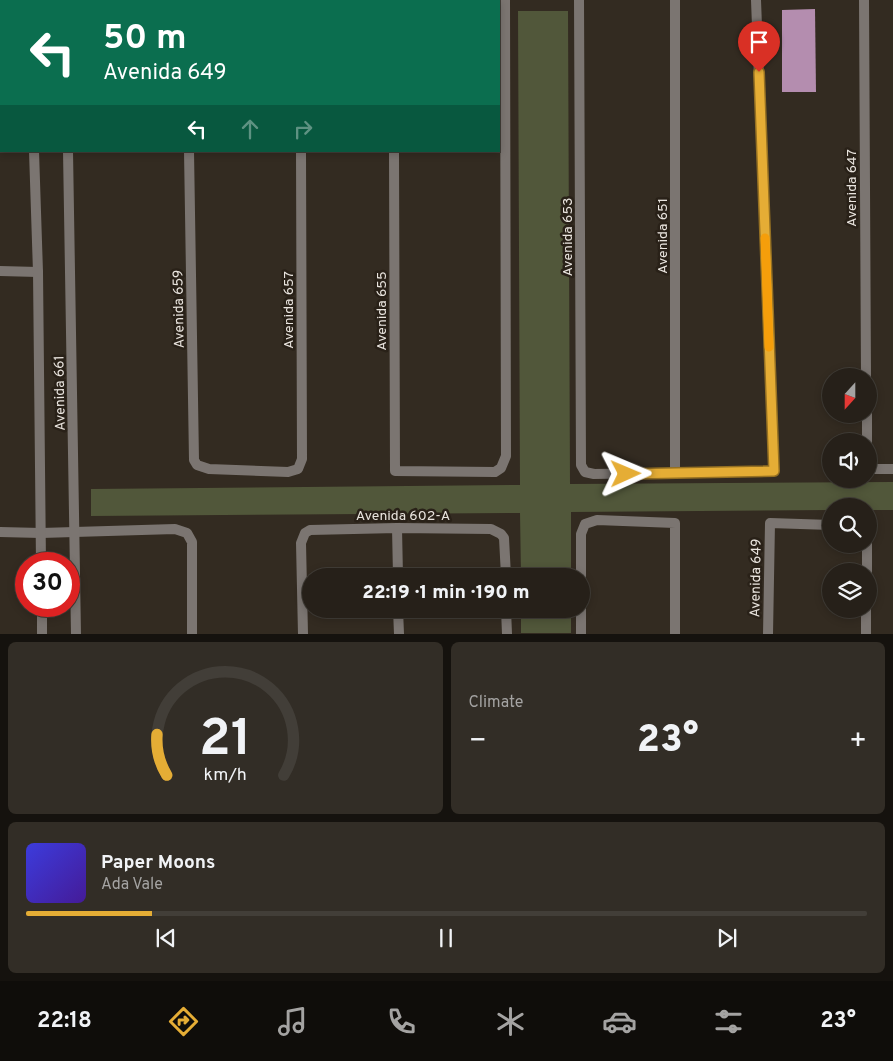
<!DOCTYPE html>
<meta charset="utf-8">
<style>
body{margin:0;font-family:Overpass,sans-serif;background:#322d26;color:#f1f3f6;height:100vh;display:flex;flex-direction:column;font-size:19px;white-space:nowrap}
*{box-sizing:border-box;margin:0}
p{font-size:16px;color:#a4a3a2}
.icon{flex:none;width:28px;height:28px;fill:none;stroke:currentColor;stroke-width:2;stroke-linecap:round;stroke-linejoin:round}
.map{position:relative;height:634px;overflow:hidden}
.panel{display:flex;flex-direction:column;gap:8px;padding:8px;background:#15120e;flex:1}
.panel>*{flex:none}
.guide{position:absolute;left:0px;top:0px;width:500px;height:152px;box-shadow:0 2px 8px #0003,0 0 0 1px #423e38;background:#0b6e4f;color:#fff;overflow:hidden}
.needle{width:32px;rotate:201deg}
.tools{position:absolute;left:822px;top:368px;display:grid;gap:10px}
.tools a{display:grid;place-items:center;width:55px;height:55px;border-radius:50%;background:#262019;box-shadow:0 2px 8px #0003,0 0 0 1px #423e38;font-size:25px}
.speed{position:absolute;left:15px;top:552px;display:flex;gap:10px;font-size:25px;font-weight:700;text-align:center}
.speed>*{display:grid;place-content:center;width:65px;height:65px;border-radius:50%;background:#262019;box-shadow:0 2px 8px #0003,0 0 0 1px #423e38;line-height:1}
.speed .limit{border:8px solid #d22;background:#fff;color:#111}
.pin{position:absolute;display:grid;place-items:center;width:42px;height:42px;color:#fff;margin:-51px -21px;border-radius:50% 50% 50% 0;rotate:-45deg;box-shadow:0 0 5px #0007}
.pin .icon{rotate:45deg}
.me{position:absolute;width:55px;margin:-28px;rotate:89deg;stroke-linejoin:round;filter:drop-shadow(0 0 4px #0008)}
.turn{display:flex;align-items:center;gap:18px;height:105px;padding:0 20px;font-size:22px}
.turn .icon{width:65px;height:65px;stroke-width:2.5}
.turn b{display:block;font-size:35px;line-height:42px}
.lanes{display:flex;align-items:center;height:48px;padding:0 20px;background:#0003;justify-content:center;gap:25px;direction:ltr}
.lanes .off{opacity:.35}
.big{font-size:38px;font-weight:800;line-height:1.1}
.panel .widget{flex:1;display:flex;flex-direction:column;justify-content:center;gap:8px;min-width:0;padding:0 18px;border-radius:8px;background:#322d26}
.panel .dial{align-items:center;gap:0}
.dial svg{height:130px;overflow:visible;fill:none;stroke:#423e38;stroke-width:7;stroke-linecap:round;text-anchor:middle}
.dial text{fill:#f1f3f6;stroke:none}
.song{display:flex;align-items:center;gap:15px}
.cover{width:60px;height:60px;border-radius:8px;background:linear-gradient(135deg,hsl(240 70% 55%),hsl(260 70% 35%))}
.played{height:5px;border-radius:2px;background:linear-gradient(90deg,#e5ad35 15%,#423e38 15%)}
.keys{display:flex;justify-content:space-around;direction:ltr}
.heat{display:flex;justify-content:space-between;align-items:center;font-size:28px;direction:ltr}
.panel .tiles{flex:1;display:grid;gap:8px;grid-template-columns:1fr 1fr}
.widget:last-child{grid-column:span 2}
.trip{position:absolute;left:302px;top:568px;width:288px;height:50px;border-radius:25px;background:#262019;box-shadow:0 2px 8px #0003,0 0 0 1px #423e38;font-weight:800;line-height:50px;text-align:center}
.menu{display:flex;height:80px;justify-content:space-around;align-items:center;background:#0f0d0a;color:#a4a3a2}
.menu .icon{width:35px;height:35px}
.menu .current{color:#e5ad35}
.menu b{font-size:22px;color:#f1f3f6}
.map>svg:first-child{display:block}
.green{fill:#51573a}
.building{fill:#b48daf}
.lines{fill:none;stroke-linecap:round;stroke-linejoin:round}
.minor{stroke:#7b7571;stroke-width:10}
.tertiary{stroke:#7b7571;stroke-width:10}
.route-casing{stroke:#957022;stroke-width:12}
.route{stroke:#e5ad35;stroke-width:9}
.slow{stroke:#f59e0b;stroke-width:9}
.labels{text-anchor:middle;stroke-width:5;stroke-linejoin:round;paint-order:stroke}
.street-label{font-size:14px;fill:#e9e4de;stroke:#292118}
</style>
<div class="map">
<svg width="893" height="634" viewBox="0 0 893 634">
<rect width="100%" height="100%" fill="#332b21"/>
<!-- green -->
<path class="green" d="M518,11H568L570,484L893,482V510H869V506H831V510L571,512V576H521L520,513L91,516V489L520,485Z
M521,609H571V633H521Z"/>
<!-- building -->
<path class="building" d="M815,9L816,92H782V10Z"/>
<g class="lines">
<!-- minor -->
<path class="minor" d="M185,0V1
M299,0V1
M392,0V1
M579,0L581,465L585,472L594,474L774,471L756,0
M864,0L866,376
M189,151L194,460L197,465L209,469L288,472L298,469L302,459L301,151
M394,151L395,471L495,472L501,468L506,456L505,0
M0,271L38,272
M867,414V441
M869,469H893
M675,473V0
M397,528L398,576
M0,532L41,533L175,529L187,533L192,542V634
M867,571V544
M581,576V534L585,524L597,520L675,523V634
M398,609L399,634
M506,609L507,634
M303,634L301,543L305,533L310,530L397,528L491,529L501,534L504,538L506,576
M581,634V609
M768,634L770,523L831,525
M866,634V609"/>
<!-- tertiary -->
<path class="tertiary" d="M28,0V1
M61,0V1
M34,151L38,272L41,564
M68,151L76,634
M42,606V634"/>
</g>
<g class="lines">
<!-- route casing -->
<g class="route-casing">
<path id="route" d="M626,474L774,471L759,72"/>
</g>
<!-- route -->
<use href="#route" class="route"/>
<!-- slow -->
<path class="slow" d="M765,238L769,347"/>
</g>
<g class="labels">
<!-- street labels -->
<g class="street-label">
<text transform="translate(851 188) rotate(-90)" y="5">Avenida 647</text>
<text transform="translate(662 236) rotate(-90)" y="5">Avenida 651</text>
<text transform="translate(567 237) rotate(-90)" y="5">Avenida 653</text>
<text transform="translate(178 309) rotate(-91)" y="5">Avenida 659</text>
<text transform="translate(288 310) rotate(-90)" y="5">Avenida 657</text>
<text transform="translate(381 311) rotate(-90)" y="5">Avenida 655</text>
<text transform="translate(59 393) rotate(-91)" y="5">Avenida 661</text>
<text x="403" y="520">Avenida 602-A</text>
<text transform="translate(755 578) rotate(-89)" y="5">Avenida 649</text>
</g>
</g>
</svg>
<div class="tools">
<a><svg class="needle" viewBox="-14 -14 28 28"><path d="M0-13l5 13h-10z" fill="#e53935"/><path d="M0 13l5-13h-10z" fill="#a4a3a2"/></svg></a>
<a><svg class="icon" aria-label="sound" viewBox="0 0 24 24"><path d="M4 9h4l5-4v14l-5-4H4zM17 9q2 3 0 6"/></svg></a>
<a><svg class="icon" aria-label="search" viewBox="0 0 24 24"><circle cx="10" cy="10" r="6"/><path d="M15 15l6 6"/></svg></a>
<a><svg class="icon" aria-label="layers" viewBox="0 0 24 24"><path d="M12 4l9 5-9 5-9-5zM3 14l9 5 9-5"/></svg></a>
</div>
<div class="speed"><div class="limit">30</div></div>
<div class="pin" style="left:759px;top:72px;background:#d93025"><svg class="icon" aria-label="arrive" viewBox="0 0 24 24"><path d="M6 21V4h12l-3 4 3 4H6"/></svg></div>
<svg class="me" style="left:626px;top:474px" viewBox="-20 -20 40 40"><path d="M0-17L14 15 0 8-14 15z" fill="#e5ad35" stroke="#fff" stroke-width="4"/></svg>
<div class="trip">22:19 · 1 min · 190 m</div>
<div class="guide">
<div class="turn"><svg class="icon" aria-label="left" viewBox="0 0 24 24"><path d="M17 20v-9H6M10 6l-5 5 5 5"/></svg><div><b>50 m</b>Avenida 649</div></div>
<div class="lanes"><svg class="icon" aria-label="left" viewBox="0 0 24 24"><path d="M17 20v-9H6M10 6l-5 5 5 5"/></svg><svg class="icon off" aria-label="ahead" viewBox="0 0 24 24"><path d="M12 20V5M6 11l6-6 6 6"/></svg><svg class="icon off" aria-label="right" viewBox="0 0 24 24"><path d="M7 20v-9h11M14 6l5 5-5 5"/></svg></div>
</div>
</div>
<section class="panel">
<div class="tiles">
<div class="widget dial"><svg viewBox="0 0 100 80">
<path d="M14 69A42 42 0 1 1 86 69"/>
<path d="M14 69A42 42 0 0 1 8 44" stroke="#e5ad35"/>
<text x="50" y="56" font-size="32" font-weight="700">21</text>
<text x="50" y="72" font-size="11">km/h</text>
</svg></div>
<div class="widget"><p>Climate</p>
<div class="heat"><a>−</a><b class="big">23°</b><a>+</a></div>
</div>
<div class="widget">
<div class="song"><i class="cover"></i><div><b>Paper Moons</b><p>Ada Vale</p></div></div>
<div class="played"></div>
<div class="keys"><svg class="icon" aria-label="previous" viewBox="0 0 24 24"><path d="M18 5L8 12l10 7zM5 5v14"/></svg><svg class="icon" aria-label="pause" viewBox="0 0 24 24"><path d="M8 5v14M16 5v14"/></svg><svg class="icon" aria-label="next" viewBox="0 0 24 24"><path d="M6 5l10 7-10 7zM19 5v14"/></svg></div>
</div>
</div>
</section>
<nav class="menu">
<b>22:18</b>
<svg class="icon current" aria-label="directions" viewBox="0 0 24 24"><path d="M12 3l9 9-9 9-9-9zM9 14v-3h6M13 9l2 2-2 2"/></svg>
<svg class="icon" aria-label="music" viewBox="0 0 24 24"><path d="M9 18V5l10-2v13"/><circle cx="6" cy="18" r="3"/><circle cx="16" cy="16" r="3"/></svg>
<svg class="icon" aria-label="phone" viewBox="0 0 24 24"><path d="M5 4h4l2 5-3 2q2 4 5 5l2-3 5 2v4C11 20 4 13 5 4z"/></svg>
<svg class="icon" aria-label="climate" viewBox="0 0 24 24"><path d="M12 3v18M4 7l16 10M4 17L20 7"/></svg>
<svg class="icon" aria-label="car" viewBox="0 0 24 24"><path d="M5 17H2v-5l4-1 3-4h7l3 4 3 1v5h-3M9 17h6M6 11h13"/><circle cx="7" cy="17" r="2"/><circle cx="17" cy="17" r="2"/></svg>
<svg class="icon" aria-label="filters" viewBox="0 0 24 24"><path d="M4 7h16M4 17h16"/><circle cx="9" cy="7" r="2"/><circle cx="15" cy="17" r="2"/></svg>
<b>23°</b>
</nav>
